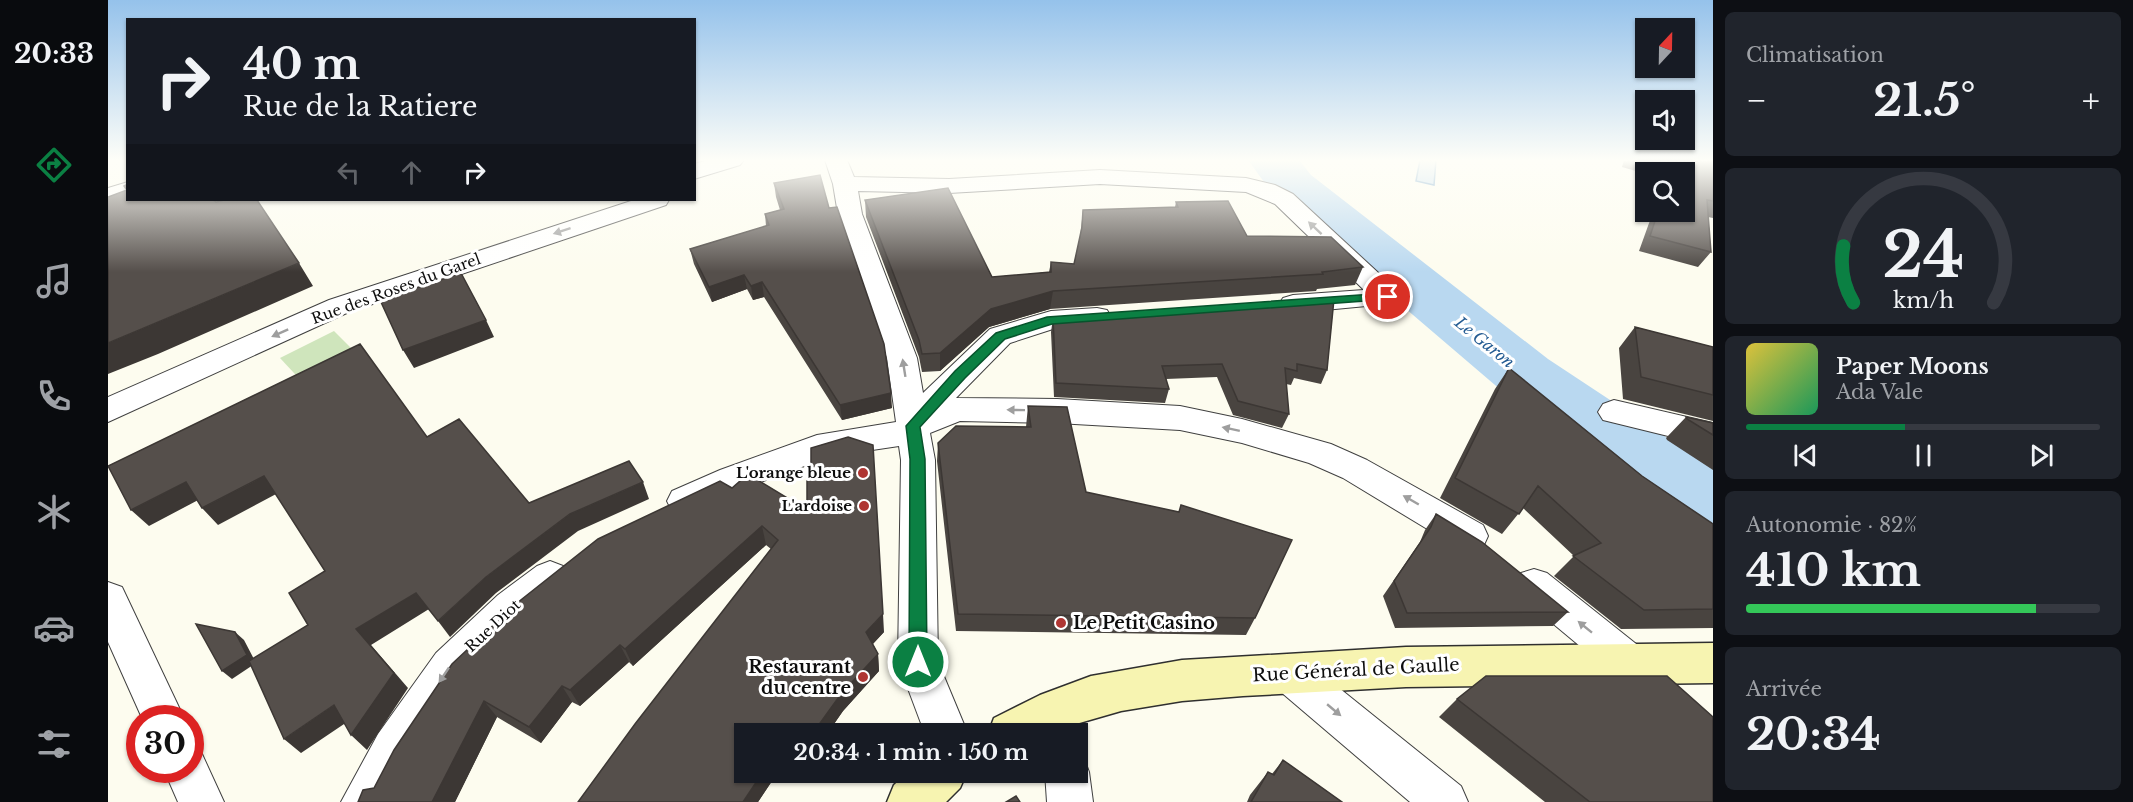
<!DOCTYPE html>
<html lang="fr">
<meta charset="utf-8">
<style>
body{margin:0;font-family:"Libre Baskerville",serif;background:#20242c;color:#f1f3f6;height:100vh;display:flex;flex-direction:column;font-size:22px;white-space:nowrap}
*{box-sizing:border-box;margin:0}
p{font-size:20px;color:#9ea1a6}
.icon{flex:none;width:33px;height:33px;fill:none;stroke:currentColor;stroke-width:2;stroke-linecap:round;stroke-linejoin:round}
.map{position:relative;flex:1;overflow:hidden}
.side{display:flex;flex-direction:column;gap:12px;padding:12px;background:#0d0f14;width:420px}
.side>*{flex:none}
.top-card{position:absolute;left:18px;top:18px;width:570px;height:183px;border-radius:0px;box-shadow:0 2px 4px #0004;background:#171b24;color:#f1f3f6;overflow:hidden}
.needle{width:39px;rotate:22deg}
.fabs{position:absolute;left:1527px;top:18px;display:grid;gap:12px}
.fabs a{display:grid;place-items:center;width:60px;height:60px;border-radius:0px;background:#171b24;box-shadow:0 2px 4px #0004;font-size:30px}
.speed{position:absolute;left:18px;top:705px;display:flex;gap:12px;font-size:30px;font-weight:700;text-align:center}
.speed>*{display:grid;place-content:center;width:78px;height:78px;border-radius:50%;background:#171b24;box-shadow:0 2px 4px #0004;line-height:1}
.speed .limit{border:9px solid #d22;background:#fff;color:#111}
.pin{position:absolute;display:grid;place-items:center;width:51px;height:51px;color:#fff;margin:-26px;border:3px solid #fff;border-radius:50%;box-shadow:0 2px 6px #0007}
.me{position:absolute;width:66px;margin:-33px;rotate:0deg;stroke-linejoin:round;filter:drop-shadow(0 0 4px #0008)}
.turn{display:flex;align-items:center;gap:21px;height:126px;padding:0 18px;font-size:27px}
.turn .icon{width:78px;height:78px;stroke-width:2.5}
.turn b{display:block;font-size:42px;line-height:51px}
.lanes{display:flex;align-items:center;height:57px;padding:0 18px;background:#0003;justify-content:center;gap:30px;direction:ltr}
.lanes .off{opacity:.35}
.big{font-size:45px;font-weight:700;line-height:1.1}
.side .card{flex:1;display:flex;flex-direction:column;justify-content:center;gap:9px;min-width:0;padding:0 21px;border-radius:9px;background:#20242c}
.side .dial{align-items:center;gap:0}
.dial svg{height:156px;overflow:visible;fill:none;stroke:#363941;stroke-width:7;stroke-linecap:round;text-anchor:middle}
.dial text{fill:#f1f3f6;stroke:none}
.song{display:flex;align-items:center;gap:18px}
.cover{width:72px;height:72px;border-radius:9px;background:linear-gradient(135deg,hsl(50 70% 55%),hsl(150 70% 35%))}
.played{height:6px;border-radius:3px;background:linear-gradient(90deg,#0b8043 45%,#363941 45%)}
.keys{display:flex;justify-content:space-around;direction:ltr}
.heat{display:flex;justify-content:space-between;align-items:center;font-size:33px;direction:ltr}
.charge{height:9px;border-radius:4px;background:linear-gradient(90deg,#34c759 82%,#363941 0)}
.trip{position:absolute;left:626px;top:723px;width:354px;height:60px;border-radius:0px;background:#171b24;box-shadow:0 2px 4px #0004;font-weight:700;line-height:60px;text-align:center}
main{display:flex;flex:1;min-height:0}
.dock{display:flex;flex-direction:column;width:108px;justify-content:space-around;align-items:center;background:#090b0e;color:#9ea1a6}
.dock .icon{width:42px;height:42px}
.dock .active{color:#0b8043}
.dock b{font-size:27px;color:#f1f3f6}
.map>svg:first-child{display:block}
.green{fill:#cfe5bc}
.water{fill:#b9d8f0;stroke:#4788bf;stroke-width:1.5}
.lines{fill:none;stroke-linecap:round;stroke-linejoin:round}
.river{fill:#b9d8f0;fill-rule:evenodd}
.street-casing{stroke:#404040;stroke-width:2}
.secondary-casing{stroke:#2f2f2f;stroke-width:3}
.street{fill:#fff;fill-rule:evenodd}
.secondary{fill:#f7f4b1;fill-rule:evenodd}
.wall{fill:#494440}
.shaded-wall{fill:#3c3734}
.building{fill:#554f4b;stroke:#3c3734;stroke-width:1.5}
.oneway{fill:#9e9e9e}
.route{fill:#0b8043;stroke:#07532c;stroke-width:1.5}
.poi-dot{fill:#af3633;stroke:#fff;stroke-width:2}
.labels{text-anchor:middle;stroke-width:6;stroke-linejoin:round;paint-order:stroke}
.street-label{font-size:15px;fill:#0d0d0d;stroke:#fff}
.poi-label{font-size:15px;font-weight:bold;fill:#0d0d0d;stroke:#fff;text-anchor:end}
.water-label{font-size:16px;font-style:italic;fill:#235b92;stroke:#fff}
.near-poi-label{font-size:18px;font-weight:bold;fill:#0d0d0d;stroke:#fff;text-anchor:start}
.near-street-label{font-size:18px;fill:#0d0d0d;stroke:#fff}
</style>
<main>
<nav class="dock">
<b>20:33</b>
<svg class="icon active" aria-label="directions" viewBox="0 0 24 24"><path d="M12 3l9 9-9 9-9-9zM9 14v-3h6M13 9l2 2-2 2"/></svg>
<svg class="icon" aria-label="music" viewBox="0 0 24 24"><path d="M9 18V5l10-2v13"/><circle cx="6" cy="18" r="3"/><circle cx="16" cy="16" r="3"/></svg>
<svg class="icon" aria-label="phone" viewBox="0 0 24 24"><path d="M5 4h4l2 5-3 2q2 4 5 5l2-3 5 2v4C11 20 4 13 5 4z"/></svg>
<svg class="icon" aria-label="climate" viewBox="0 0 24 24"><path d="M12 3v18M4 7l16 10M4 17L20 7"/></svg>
<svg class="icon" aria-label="car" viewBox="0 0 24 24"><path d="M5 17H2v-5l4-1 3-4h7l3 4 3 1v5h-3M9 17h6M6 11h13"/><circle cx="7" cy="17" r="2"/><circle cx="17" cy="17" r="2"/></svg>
<svg class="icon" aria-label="filters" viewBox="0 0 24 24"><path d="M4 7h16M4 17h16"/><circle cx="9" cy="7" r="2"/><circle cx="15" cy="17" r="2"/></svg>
</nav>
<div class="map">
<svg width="1605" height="802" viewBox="0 0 1605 802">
<rect width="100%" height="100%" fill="#fdfcef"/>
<!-- green -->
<path class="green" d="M226,331L254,359L199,387L172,358Z"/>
<!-- water -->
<path class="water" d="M1312,160H1328L1326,185L1308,181Z"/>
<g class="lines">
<!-- river -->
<path class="river" d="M1140,160H1191L1203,175L1440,359L1605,468V537L1578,528L1394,391L1167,197Z"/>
<!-- street casing -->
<g class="street-casing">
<path id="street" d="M601,160H636L632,165L586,179V164Z
M717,160H739L746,177L841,179L992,170L1138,178L1167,185L1185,194L1290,291L1294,297L1290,303L1185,313L1175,310L1171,304L1175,298L1185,295L1256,290L1167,204L1138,192L992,184L841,193L750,191L754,214L809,358L815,393L882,329L943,311L989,308L999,310L1003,317L999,324L945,329L902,343L848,398L949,399L1072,406L1134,419L1223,444L1259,460L1375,525L1380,536L1375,547L1362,551L1349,547L1235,478L1201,463L1134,443L1072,430L949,423L852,421L822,433L827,460L830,662L860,734H817L790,662L793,460L791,446L724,456L636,488L576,515L564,511L559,501L564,491L612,470L709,435L788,422L779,358L730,214L725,184Z
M20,182V197L0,203V188Z
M526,200H561L558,205L241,312L0,422V397L221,300Z
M1506,400L1605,423V447L1495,420L1490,412L1495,404Z
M442,561L455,566L461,577L455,588L418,619L356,679L300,764L281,802H233L270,734L328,653L390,595L429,566Z
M1426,569L1439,573L1537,651L1543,664L1537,677L1523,683L1509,677L1413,597L1407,585L1413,573Z
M0,582L14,587L76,718H34L0,642Z
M1181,654L1195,659L1353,786L1360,802H1302L1167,687L1161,673L1167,659Z
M82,750L94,754L116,802H70L56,770H82Z
M969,754L975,756L981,772L985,802H939L937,772H969Z"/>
</g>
<!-- secondary casing -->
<g class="secondary-casing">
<path id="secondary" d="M1605,643V683L1298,687L1135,696L1074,701L1013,711L961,726L946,734H880L886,718L932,695L983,676L1074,660L1298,647Z
M800,772H859L852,788L838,802H779L786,785Z"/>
</g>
<!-- street -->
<use href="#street" class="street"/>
<!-- secondary -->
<use href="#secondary" class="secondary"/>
</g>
<!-- wall -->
<path class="wall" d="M1516,160H1605V218L1600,217L1603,252L1590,267L1531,251L1545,212H1576V172H1538V174L1514,167Z
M666,183L721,208L784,408L734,420L656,297L645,300L639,289L604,302L586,264L582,249L658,226L657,214L672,210L668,197Z
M757,200L884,277L941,272L943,262L966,264L972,238L975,210L1067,207L1068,202L1139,236L1255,267L1247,285L1209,289L1208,291L942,309L881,327L832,371L814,372L811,357L758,217Z
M1226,299L1219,370L1213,384L1186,378L1183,385L1178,384L1181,414L1174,428L1125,415L1109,377L1058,379L1061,389L1057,403L946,397L943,332L945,318Z
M1527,327L1605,347V421L1515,399L1511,348Z
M1401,368L1534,476L1605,524V628L1513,629L1446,576L1466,556L1415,508L1394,534L1332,498L1387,389Z
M920,406L978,492L1147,618L1138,635L848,631L829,461L830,443L918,427Z
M1578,417L1605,423V470L1559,440L1558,438Z
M612,481L776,632L765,644L770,654L771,671L735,711L719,734H636L670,772L650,802H470L663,549L658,545L525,666L521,662L472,706L464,702L433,743L389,717L347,802H250Z
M1328,514L1460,612L1445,626L1287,628L1275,596L1312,542L1317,530Z
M1349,699L1605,802H1437L1331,717Z
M1175,760L1234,802H1139L1142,795L1160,772L1164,774Z"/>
<!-- shaded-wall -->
<path class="shaded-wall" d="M191,263L205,286L50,354L0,374V343Z
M636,275L639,289L604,302L601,287Z
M654,282L656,297L645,300L643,286Z
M945,291L942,309L881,327L832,371V353L883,309Z
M378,320L386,337L306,368L295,350Z
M783,393L784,408L734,420L732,405Z
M156,476L170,493L110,525L94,508Z
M78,482L94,498L41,526L23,510Z
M535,482L541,499L470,531L388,593L342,637L330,621L378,577L462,514Z
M654,526L658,545L525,666L517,649Z
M308,593L321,609L263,645L300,688L259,750L243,735L248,629Z
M775,614L776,632L760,649L758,632Z
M127,632L136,640L148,663L124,679L114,671Z
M512,645L521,662L472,706L462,690Z
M770,654L771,671L735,711L719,734H698Z
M454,686L464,702L433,743L421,727Z
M376,701L389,717L347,802H324Z
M226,705L242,720L193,753L176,739Z
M655,772H670L650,802H635Z"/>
<!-- building -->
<path class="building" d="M1548,160H1605V201L1599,200L1603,252L1542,236L1550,212H1576V172H1571L1574,167Z
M712,175L721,208L729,207L776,344L783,393L732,405L654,282L643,286L636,275L601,287L582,249L661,225L657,214L676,209L666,183Z
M20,184V200H105L108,202L116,200H149L191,263L0,343V197L19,190L16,186Z
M840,188L884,277L943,272V262L966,264L974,227L975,210L1070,207L1068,202L1120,201L1139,236L1223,237L1255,267L1214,272L1215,274L945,291L883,309L832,353L814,354L811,340L757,200Z
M353,273L378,320L295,350L272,300Z
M1226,299L1219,370L1189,364V371L1177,368L1181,414L1130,401L1114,364L1054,366L1061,389L948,383L945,318H948Z
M1527,327L1605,347V395L1533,377Z
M252,344L319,437L351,419L421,503L521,461L535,482L462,514L378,577L330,621L308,593L248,629L286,673L243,735L226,705L176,739L141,661L200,625L181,593L217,571L156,476L94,508L78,482L23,510L0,466Z
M1401,368L1534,476L1605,524V609L1536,610L1465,556L1493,543L1430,486L1411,514L1347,478Z
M920,406L959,407L978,492L1071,512L1073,505L1184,540L1147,618L850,614L830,443L848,426L923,427Z
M1578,417L1605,423V435L1579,419Z
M740,437L765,445L775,614L758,632L770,654L733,694L710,726L698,734H636V772H655L635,802H470L527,724L670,540L654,526L517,649L512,645L462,690L454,686L421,727L376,701L324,802H250L255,790L266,788L286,750L344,664L409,603L490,539L612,481L624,488L640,474L699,510V480H703V448Z
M1328,514L1374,542L1460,612L1299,613L1286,581L1323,527Z
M88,624L127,632L139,655L114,671Z
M1378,676H1559L1605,717V802H1482L1349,699Z
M1175,760L1234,802H1143L1160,772L1166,775Z
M908,796L912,802H898Z"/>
<!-- one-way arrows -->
<defs><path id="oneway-solid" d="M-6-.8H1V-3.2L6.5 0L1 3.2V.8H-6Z" transform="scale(1.5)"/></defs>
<g class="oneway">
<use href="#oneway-solid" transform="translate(1207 228) rotate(-137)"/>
<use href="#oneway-solid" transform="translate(454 231) rotate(162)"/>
<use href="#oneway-solid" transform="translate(172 333) rotate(156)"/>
<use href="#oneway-solid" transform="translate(796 368) rotate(-99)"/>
<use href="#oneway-solid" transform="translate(908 410) rotate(-179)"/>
<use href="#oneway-solid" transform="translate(1123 429) rotate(-168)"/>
<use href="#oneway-solid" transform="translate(1303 500) rotate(-150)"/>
<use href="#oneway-solid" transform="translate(1477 627) rotate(-141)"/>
<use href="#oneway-solid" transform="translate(336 675) rotate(124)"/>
<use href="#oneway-solid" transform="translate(1226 710) rotate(40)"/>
</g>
<!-- sky -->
<linearGradient id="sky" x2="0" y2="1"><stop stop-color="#95c2eb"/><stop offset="0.59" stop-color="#fefef8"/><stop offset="1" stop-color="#fefef8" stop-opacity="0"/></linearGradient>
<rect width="1605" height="272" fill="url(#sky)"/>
<!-- route -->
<path class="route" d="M1280,293L1284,294V299L944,324L897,339L857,378L812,427L817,459L819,662L816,668L810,670L804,668L801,662L802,459L798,426L847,371L888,333L939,317Z"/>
<!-- markers -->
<g class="poi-dot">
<circle cx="755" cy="473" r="6"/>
<circle cx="756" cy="506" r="6"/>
<circle cx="953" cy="623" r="6"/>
<circle cx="755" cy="677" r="6"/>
</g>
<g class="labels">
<!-- street labels -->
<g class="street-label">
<text transform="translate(288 289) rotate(-20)" y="5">Rue des Roses du Garel</text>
<text transform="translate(385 626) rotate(-43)" y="5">Rue Diot</text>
</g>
<!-- poi labels -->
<g class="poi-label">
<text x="743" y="478">L'orange bleue</text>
<text x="744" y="511">L'ardoise</text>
</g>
<!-- water labels -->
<g class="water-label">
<text transform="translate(1377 342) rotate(39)" y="6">Le Garon</text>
</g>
<!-- near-poi labels -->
<g class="near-poi-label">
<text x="965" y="629">Le Petit Casino</text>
<text x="743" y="673" text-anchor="end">Restaurant<tspan x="743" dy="21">du centre</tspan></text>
</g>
<!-- near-street labels -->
<g class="near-street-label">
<text transform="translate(1248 670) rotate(-3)" y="6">Rue Général de Gaulle</text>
</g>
</g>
</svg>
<div class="fabs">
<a><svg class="needle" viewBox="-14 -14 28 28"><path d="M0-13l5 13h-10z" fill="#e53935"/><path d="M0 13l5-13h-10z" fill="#9ea1a6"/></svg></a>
<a><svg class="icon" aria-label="sound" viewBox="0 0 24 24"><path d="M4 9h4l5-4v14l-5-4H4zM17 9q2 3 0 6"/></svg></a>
<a><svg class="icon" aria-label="search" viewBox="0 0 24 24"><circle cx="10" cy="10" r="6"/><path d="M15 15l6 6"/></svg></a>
</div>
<div class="speed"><div class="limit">30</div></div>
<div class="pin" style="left:1280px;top:297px;background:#d93025"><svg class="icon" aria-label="arrive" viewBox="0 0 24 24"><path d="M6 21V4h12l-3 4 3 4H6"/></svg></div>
<svg class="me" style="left:810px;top:662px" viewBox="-20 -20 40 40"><circle r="17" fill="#0b8043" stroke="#fff" stroke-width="3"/><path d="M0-11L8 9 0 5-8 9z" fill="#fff"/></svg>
<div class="trip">20:34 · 1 min · 150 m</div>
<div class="top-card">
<div class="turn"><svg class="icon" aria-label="right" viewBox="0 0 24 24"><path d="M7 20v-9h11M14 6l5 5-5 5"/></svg><div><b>40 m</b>Rue de la Ratiere</div></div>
<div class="lanes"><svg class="icon off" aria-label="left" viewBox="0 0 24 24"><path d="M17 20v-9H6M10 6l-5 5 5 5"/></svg><svg class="icon off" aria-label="ahead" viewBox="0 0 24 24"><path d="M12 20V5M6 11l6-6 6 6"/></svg><svg class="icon" aria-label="right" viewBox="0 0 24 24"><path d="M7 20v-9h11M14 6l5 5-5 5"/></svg></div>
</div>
</div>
<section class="side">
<div class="card"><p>Climatisation</p>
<div class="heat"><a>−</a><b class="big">21.5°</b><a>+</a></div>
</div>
<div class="card dial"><svg viewBox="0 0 100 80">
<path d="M14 69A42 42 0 1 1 86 69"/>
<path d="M14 69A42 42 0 0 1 9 40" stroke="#0b8043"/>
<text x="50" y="56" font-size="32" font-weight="700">24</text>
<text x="50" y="72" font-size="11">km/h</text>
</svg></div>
<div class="card">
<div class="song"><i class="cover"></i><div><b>Paper Moons</b><p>Ada Vale</p></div></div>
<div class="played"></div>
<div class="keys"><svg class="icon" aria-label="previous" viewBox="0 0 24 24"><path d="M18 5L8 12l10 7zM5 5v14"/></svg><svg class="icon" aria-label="pause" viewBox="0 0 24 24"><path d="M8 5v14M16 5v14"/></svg><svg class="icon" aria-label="next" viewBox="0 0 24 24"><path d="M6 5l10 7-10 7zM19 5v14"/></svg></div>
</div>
<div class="card"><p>Autonomie · 82%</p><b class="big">410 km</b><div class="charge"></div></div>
<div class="card"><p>Arrivée</p><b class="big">20:34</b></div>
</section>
</main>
